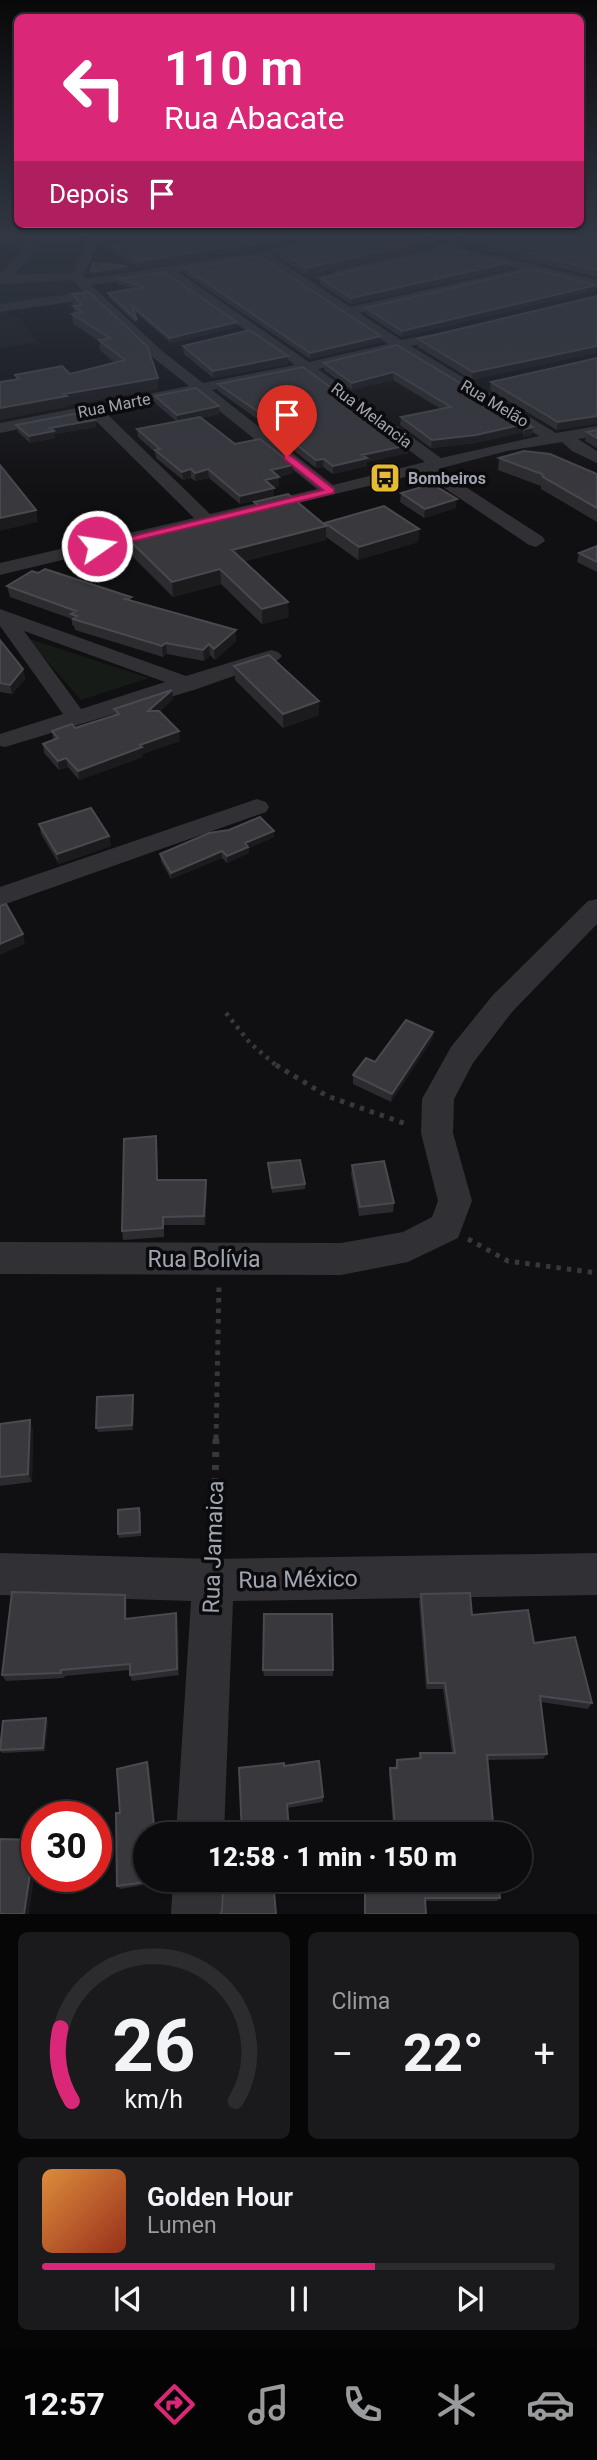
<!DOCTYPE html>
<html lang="pt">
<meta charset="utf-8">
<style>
body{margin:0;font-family:Roboto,sans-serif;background:#1a191b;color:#f1f3f6;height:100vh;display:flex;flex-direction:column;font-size:26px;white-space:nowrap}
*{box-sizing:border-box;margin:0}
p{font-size:23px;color:#9a9b9d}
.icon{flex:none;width:38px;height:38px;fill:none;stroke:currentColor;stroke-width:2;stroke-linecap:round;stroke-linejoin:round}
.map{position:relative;height:1914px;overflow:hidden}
.sheet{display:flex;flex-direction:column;gap:18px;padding:18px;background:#070607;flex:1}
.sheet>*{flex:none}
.top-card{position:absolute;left:14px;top:14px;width:570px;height:214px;border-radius:10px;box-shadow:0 2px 5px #0004,0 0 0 2px #2c2b2e;background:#db2777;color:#fff;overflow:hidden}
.speed{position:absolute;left:21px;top:1801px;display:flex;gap:14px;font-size:35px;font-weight:700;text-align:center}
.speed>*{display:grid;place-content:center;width:91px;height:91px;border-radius:50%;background:#0c0b0d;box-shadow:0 2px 5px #0004,0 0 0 2px #2c2b2e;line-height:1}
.speed .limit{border:10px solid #d22;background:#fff;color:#111}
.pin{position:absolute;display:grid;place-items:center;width:60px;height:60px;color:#fff;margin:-72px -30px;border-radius:50% 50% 50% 0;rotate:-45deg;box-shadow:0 0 7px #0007}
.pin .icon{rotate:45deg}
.me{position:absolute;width:77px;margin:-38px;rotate:77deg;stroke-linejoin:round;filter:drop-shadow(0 0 5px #0008)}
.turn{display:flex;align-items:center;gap:24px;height:147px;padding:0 35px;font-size:32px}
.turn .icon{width:91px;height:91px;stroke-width:2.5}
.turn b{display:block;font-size:49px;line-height:60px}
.then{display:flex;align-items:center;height:66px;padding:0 35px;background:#0003;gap:14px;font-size:26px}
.big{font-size:52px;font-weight:800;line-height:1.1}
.sheet .card{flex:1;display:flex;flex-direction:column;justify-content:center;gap:10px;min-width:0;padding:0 24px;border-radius:10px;background:#1a191b}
.sheet .dial{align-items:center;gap:0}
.dial svg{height:182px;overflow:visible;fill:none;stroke:#2c2b2e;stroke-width:7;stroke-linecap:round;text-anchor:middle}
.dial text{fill:#f1f3f6;stroke:none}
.song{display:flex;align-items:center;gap:21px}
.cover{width:84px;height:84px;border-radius:10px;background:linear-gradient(135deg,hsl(30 70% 55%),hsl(10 70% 35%))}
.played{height:7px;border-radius:4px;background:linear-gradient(90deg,#db2777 65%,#2c2b2e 65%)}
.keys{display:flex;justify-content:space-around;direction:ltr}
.heat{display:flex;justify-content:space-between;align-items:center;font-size:38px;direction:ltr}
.sheet .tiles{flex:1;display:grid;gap:18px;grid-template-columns:1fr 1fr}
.card:last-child{grid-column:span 2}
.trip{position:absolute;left:133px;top:1822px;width:399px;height:70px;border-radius:35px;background:#0c0b0d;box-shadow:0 2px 5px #0004,0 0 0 2px #2c2b2e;font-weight:800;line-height:70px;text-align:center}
.tabs{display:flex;height:112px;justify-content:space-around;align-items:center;background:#050405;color:#9a9b9d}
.tabs .icon{width:49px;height:49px}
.tabs .selected{color:#db2777}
.tabs b{font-size:32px;color:#f1f3f6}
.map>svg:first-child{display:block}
.green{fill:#161b17}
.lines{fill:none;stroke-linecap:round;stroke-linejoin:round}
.path-far2{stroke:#37383c;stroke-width:4.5;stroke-dasharray:3.5 5;stroke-linecap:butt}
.path-far1{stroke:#37383c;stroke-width:5;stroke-dasharray:4.5 6;stroke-linecap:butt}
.path{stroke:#37383c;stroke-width:7;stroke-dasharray:5 8;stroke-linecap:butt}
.minor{fill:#313135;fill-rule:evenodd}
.wall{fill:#2c2b2f}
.shaded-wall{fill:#1b1a1d}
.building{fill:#38383d;stroke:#49494f;stroke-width:2}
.route{fill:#db2777;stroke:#8e194d;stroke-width:2}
.labels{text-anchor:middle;stroke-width:7;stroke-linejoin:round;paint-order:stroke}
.far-street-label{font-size:16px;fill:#a1a5b1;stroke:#0b0a0c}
.far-poi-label{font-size:16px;font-weight:bold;fill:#a1a5b1;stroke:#0b0a0c;text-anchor:start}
.near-street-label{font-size:23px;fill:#a1a5b1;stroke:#0b0a0c}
</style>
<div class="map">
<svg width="597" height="1914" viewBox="0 0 597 1914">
<rect width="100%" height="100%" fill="#100f11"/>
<!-- green -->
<path class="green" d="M24,235H87L85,250L70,276L88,294L2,307L11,316L20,318L37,342L0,349V269L17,253Z
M27,638L149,678L81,700Z"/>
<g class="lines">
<!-- path-far2 -->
<path class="path-far2" d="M226,1013L250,1043L278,1067"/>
<!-- path-far1 -->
<path class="path-far1" d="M276,1065L327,1096L409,1125
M468,1239L508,1261L597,1273
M216,1439L219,1284"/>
<!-- path -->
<path class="path" d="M214,1548L216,1437"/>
<!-- minor -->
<path class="minor" d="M26,235H38L30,258L13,275L73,273L84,249L85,235H97L96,249L83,276L85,279L261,252L321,235H341L272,256L350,307L519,269L449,252L334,277V271L435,248L390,235H411L448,244L472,235H489L461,247L597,280V288L531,272L359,313L401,340L460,329V335L411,346L556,433L597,426V436L578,439L597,451V463L572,451L562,442L507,451L438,469L543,537L545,541L536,547L529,545L422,473L0,575V563L194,518L90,415L0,433V423L189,386L151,356L91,299L0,312V304L84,292L73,280L0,284V273L19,257ZM260,259L388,344L309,362L178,272ZM165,274L295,365L203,383L161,350L91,285ZM397,350L539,436L441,458L318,369ZM304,372L425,462L333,485L212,390ZM197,393L317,489L210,514L105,412Z
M0,609L186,676L271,650L278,652L282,656L278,660L197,689L5,747L0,746V734L63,714L0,626ZM24,631L165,682L81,709Z
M257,799L266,802L269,807L266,812L0,906V887Z
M597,899V924L512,1012L473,1063L454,1099L453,1133L472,1201L458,1238L408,1262L341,1275L0,1274V1242L341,1243L403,1232L432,1217L438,1201L421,1133L422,1099L451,1047L492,996L588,901Z
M0,1553L213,1559L597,1553V1595L233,1601L224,1834H176L191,1601L0,1595Z
M173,1880H222L221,1914H171Z"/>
</g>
<!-- wall -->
<path class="wall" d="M0,235H22L21,242L12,250L0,240Z
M99,235H144L104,241L100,238Z
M169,235H310L260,249L141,268L111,252V245Z
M424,235H463L448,241Z
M568,235H597V243Z
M470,239L597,246V277L469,246Z
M425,248L306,275L278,257V250Z
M185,268L381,336V342L310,359L185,274Z
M507,269L351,304L320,284V278Z
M164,272L237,327L171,343L134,311L137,324L109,298L108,293L136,289L118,284V279Z
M596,290L401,337L366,314V308Z
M72,294L158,389L68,405V407L16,379L15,375L70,374L115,363L100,350L99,341L73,324L72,314H74L73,306H75L73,304Z
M597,296L472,380L418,347V339Z
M397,345L533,427L532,435L524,437L523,432L475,443L431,448L400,425L401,417L441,409L393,380L352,390L324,370V363Z
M183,346L288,356V364L213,378L184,354Z
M597,358L557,430L490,390L491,382Z
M218,384L408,453L367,462V466L333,474L323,467L316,468L283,442V437L218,391Z
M155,396L219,414L202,418L235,444L293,465V473L278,477L279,486L273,487L274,496L240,504L209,478L195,481L191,478L183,480L156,458L155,452L138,437L137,429L176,421L156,404Z
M95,420L96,427L54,434L55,438L30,443L18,432L16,425Z
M597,430V448L585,441L587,432Z
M499,458L597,474V522L541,489V486L498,470Z
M401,493L456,508L424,518L400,502Z
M254,502L325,525V523L419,529L418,542L358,560L326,537V540L245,561L289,617L262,624L221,584L173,597L131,555L129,540L254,509Z
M597,546V572L577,562L579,553Z
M7,586L131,597V600L236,641L215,660L210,655L204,661L167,654L163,657L75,630L74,626L72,625V619L10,597Z
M0,640L23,669L25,679L12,694L0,692Z
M234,666L319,701V715L283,728L235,680Z
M172,690L173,699L159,712L180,741L142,754L143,757L79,780L68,767L59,770L44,753L43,744L53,740L52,731L75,728L114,716V709Z
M39,824L109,836L111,846L59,864L41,834Z
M274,831V837L249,848V853L227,863L222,858L171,879L161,861L160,854Z
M433,1032L432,1040L391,1102L353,1084V1075Z
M156,1136L157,1145L158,1180L207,1188L205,1225H164V1237L123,1240L122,1231Z
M268,1163L305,1184V1189L272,1193Z
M352,1165L394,1203L393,1212L359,1216L351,1174Z
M134,1399L133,1430L98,1432L96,1428Z
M0,1424L33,1429L32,1482L0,1486Z
M139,1508L141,1512V1536L119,1538L118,1534Z
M421,1594L472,1615L534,1643L592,1703L588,1709L541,1702L547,1754L543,1759L487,1760L494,1834H363L364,1825L393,1826L389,1773L390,1768H395L397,1760L418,1759L420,1753H452L443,1689H426L419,1601Z
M125,1595L127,1602V1618L178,1619L179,1675L132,1681L130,1675V1670L65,1676L64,1678L6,1681L2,1675Z
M263,1670H333V1676H264Z
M48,1721L45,1751L2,1753L0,1751Z
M147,1762L149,1766L155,1826L159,1829V1834H145L161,1882L120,1889L117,1886L120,1813Z
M284,1766L323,1797V1802L287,1808L289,1834H242Z
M364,1880H498L500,1898L497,1901H425L426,1914H364Z"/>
<!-- shaded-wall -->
<path class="shaded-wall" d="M20,235H22L21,242L12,250L11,244Z
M103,235H144L104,241Z
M285,235H310L260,249L141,268L140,261Z
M448,235H463L448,241Z
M425,241V248L306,275V268Z
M508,263L507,269L351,304V298Z
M127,266L128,270L91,275V272Z
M597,285L596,290L401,337L402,331Z
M237,322V327L171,343L170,338Z
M381,336V342L310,359V353Z
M597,346V353L472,380L473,372Z
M288,356V364L213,378V371Z
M393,372V380L352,390V383Z
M158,378V389L68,405V407L0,420V408L64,394Z
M219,406V414L178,423L177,415Z
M597,416V424L557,430L558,422Z
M95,420L96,427L54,434L55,438L30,443L29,436L50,428Z
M524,424L523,432L475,443L431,448L432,440Z
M533,427L532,435L524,437L525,429Z
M409,445L408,453L367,462V466L333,474V466L362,455Z
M324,459L323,467L316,468V460Z
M293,465V473L271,478V470Z
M191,469V478L183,480L182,472Z
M208,469L209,478L195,481V473Z
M279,477V486L265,488V480Z
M274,488V496L240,504V496Z
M457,499L456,508L424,518L425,509Z
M36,510L38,522L0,531V518Z
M326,526V540L233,564L232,550Z
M419,529L418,542L358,560L359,547Z
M220,569L221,584L173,597L172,582Z
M288,602L289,617L262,624V609Z
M236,630V641L215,660L214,649Z
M166,643L167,654L163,657L162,646Z
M209,644L210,655L204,661L203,650Z
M23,669L25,679L12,694L10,685Z
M172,690L173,699L149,721L148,711Z
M319,701V715L283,728V714Z
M179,731L180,741L142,754L143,757L79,780L78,771L140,745Z
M66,758L68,767L59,770L58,761Z
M274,831V837L249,848V853L227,863V856L245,843Z
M109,836L111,846L59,864L57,854Z
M222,851V858L171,879V873Z
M23,934L25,944L0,955V944Z
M433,1032L432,1040L391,1102L392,1094Z
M156,1136L157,1145L158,1189L157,1180Z
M206,1180L207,1188L205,1225L204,1216Z
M133,1395L134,1399L133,1430L132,1425Z
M30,1420L33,1429L32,1482L28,1474Z
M125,1595L127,1602V1625L125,1619Z
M176,1613L178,1619L179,1675L177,1669Z
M46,1718L48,1721L45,1751L43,1748Z
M147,1762L149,1766L156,1829L154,1826Z
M35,1840L37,1842V1857L29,1914H24Z"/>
<!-- building -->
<path class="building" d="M0,235H20L11,244Z
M169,235H285L260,242L140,261L111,245Z
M326,235H406L425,241L306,268L278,250Z
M479,235H555L597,246V270L470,239Z
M449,249L508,263L351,298L320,278Z
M259,256L381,336L310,353L185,268Z
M93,263L127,266L91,272Z
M532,269L597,285L402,331L366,308Z
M164,272L237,322L170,338L132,306L137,320L108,293L145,287L118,279Z
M89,292L147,346L158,378L64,394L67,396L0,408V382L19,379L15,375L62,366L70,374L125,360L99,340L110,338L72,314L82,312L73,306L82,305L72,294Z
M597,296V346L473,372L418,339Z
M250,330L288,356L213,371L183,346Z
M397,345L533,427L525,429L524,424L476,435L432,440L401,417L451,407L393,372L352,383L324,363Z
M597,358V416L558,422L491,382Z
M303,367L409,445L362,455L367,458L333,466L324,459L316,460L283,434L289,433L218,384Z
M196,388L219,406L177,415L155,396Z
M84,412L95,420L50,428L54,431L29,436L16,425Z
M200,417L235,444L260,439L293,465L271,470L279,477L265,480L274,488L240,496L208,469L195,473L191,469L182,472L155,450L160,449L137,429Z
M597,430V438L587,432Z
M524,451L550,454L597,474V508L543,477L542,474L499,458Z
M0,465L36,510L0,518Z
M432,484L457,499L425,509L401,493Z
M288,494L326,526L232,550L288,602L262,609L220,569L172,582L129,540L261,508L254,502Z
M384,506L419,529L359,547L325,523Z
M597,546V562L579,553Z
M45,569L131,597L125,599L236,630L214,649L209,644L203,650L166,643L162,646L73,619L77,616L71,614L76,611L7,586L32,571L38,573Z
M0,640L23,669L10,685L0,683Z
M269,655L319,701L283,714L234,666Z
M172,690L148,711H159L179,731L140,745L142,747L78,771L66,758L58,761L43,744L58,738L52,731L72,724L75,728L119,714L114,709Z
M91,808L109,836L57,854L39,824Z
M260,817L274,831L245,843L248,847L227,856L222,851L171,873L160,854L209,833L229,830Z
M6,904L23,934L0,944V906Z
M406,1020L433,1032L392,1094L353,1075L366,1058L375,1062Z
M156,1136L157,1180H206L204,1216L163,1217V1228L122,1231L124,1139Z
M300,1160L305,1184L272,1188L268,1163Z
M384,1161L394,1203L360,1207L352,1165Z
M133,1395L132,1425L96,1428L97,1397Z
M30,1420L28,1474L0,1477V1424Z
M139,1508L140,1532L118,1534V1510Z
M12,1592L125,1595V1619L176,1613L177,1669L130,1675V1664L61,1670V1673L2,1675Z
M470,1593L472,1615L528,1610L534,1643L575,1637L592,1703L540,1696L547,1754L487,1755L494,1834H364V1825L395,1826L390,1768H397V1760L421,1758L420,1753H455L445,1683H428L421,1594Z
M264,1614H332L333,1670H263Z
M46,1718L43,1748L0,1750L3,1721Z
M319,1761L323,1797L287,1804L289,1830H281V1834H242L239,1768L284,1763V1766Z
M147,1762L154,1826L157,1825L158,1834H145V1880H159L117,1886L116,1813H120L117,1769Z
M0,1839L35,1840L24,1914H0Z
M223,1880H273L276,1914H220L222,1911Z
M365,1880H498L500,1898H425L426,1914H365Z"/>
<!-- sky -->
<linearGradient id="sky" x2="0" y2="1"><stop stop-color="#090809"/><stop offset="0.47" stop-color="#313743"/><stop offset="1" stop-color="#313743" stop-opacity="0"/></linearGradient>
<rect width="597" height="503" fill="url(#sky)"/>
<!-- route -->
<path class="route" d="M284,455H290L334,489V493L97,550L92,546L323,490L284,459Z"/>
<!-- icons -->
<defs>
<g id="bus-square" transform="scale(1.575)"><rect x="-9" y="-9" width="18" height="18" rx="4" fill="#e7bb31" stroke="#0b0a0c"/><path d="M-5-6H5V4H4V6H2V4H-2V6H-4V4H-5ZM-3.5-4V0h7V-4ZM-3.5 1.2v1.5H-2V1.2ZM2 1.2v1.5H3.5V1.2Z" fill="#111"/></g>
</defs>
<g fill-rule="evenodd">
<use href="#bus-square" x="385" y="478"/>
</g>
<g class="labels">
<!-- far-street labels -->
<g class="far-street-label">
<text transform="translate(495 403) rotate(31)" y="6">Rua Melão</text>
<text transform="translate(114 405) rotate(-11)" y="6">Rua Marte</text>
<text transform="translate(372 415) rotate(37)" y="6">Rua Melancia</text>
</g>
<!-- far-poi labels -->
<g class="far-poi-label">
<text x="408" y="484">Bombeiros</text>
</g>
<!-- near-street labels -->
<g class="near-street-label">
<text x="204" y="1267">Rua Bolívia</text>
<text transform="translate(213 1547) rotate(-88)" y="8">Rua Jamaica</text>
<text transform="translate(298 1579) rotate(-1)" y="8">Rua México</text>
</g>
</g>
</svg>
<div class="speed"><div class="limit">30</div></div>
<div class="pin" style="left:287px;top:457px;background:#d93025"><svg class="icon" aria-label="arrive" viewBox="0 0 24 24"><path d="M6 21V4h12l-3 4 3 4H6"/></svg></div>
<svg class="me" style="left:97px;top:546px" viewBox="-20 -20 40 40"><circle r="17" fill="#db2777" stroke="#fff" stroke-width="3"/><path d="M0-11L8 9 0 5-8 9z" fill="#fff"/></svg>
<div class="trip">12:58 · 1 min · 150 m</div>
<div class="top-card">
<div class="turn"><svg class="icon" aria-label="left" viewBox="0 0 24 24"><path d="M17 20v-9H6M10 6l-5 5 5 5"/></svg><div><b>110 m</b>Rua Abacate</div></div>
<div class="then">Depois<svg class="icon" aria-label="arrive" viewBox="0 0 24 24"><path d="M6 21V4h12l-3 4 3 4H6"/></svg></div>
</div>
</div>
<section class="sheet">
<div class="tiles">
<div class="card dial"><svg viewBox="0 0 100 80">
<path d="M14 69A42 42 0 1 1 86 69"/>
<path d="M14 69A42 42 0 0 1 9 37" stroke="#db2777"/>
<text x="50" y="56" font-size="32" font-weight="700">26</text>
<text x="50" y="72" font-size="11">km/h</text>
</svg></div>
<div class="card"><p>Clima</p>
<div class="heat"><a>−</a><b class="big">22°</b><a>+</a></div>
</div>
<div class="card">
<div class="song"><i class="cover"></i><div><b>Golden Hour</b><p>Lumen</p></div></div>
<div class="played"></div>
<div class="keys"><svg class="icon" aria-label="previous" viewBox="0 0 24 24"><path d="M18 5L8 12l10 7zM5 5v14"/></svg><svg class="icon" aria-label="pause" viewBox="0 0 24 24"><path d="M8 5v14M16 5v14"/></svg><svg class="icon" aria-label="next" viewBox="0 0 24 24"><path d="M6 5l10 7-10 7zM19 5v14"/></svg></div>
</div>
</div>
</section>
<nav class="tabs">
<b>12:57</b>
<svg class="icon selected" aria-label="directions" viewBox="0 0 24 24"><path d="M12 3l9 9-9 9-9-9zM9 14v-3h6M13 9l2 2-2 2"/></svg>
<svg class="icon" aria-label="music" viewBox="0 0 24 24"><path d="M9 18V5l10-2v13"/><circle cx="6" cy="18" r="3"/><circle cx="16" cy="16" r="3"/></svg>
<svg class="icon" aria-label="phone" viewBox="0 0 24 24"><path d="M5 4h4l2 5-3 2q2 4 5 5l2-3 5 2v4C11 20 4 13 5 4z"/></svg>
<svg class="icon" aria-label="climate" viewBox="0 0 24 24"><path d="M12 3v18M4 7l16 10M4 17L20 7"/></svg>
<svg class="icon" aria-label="car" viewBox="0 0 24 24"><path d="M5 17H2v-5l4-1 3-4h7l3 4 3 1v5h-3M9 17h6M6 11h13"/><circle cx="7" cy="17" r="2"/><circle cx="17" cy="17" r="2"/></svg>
</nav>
